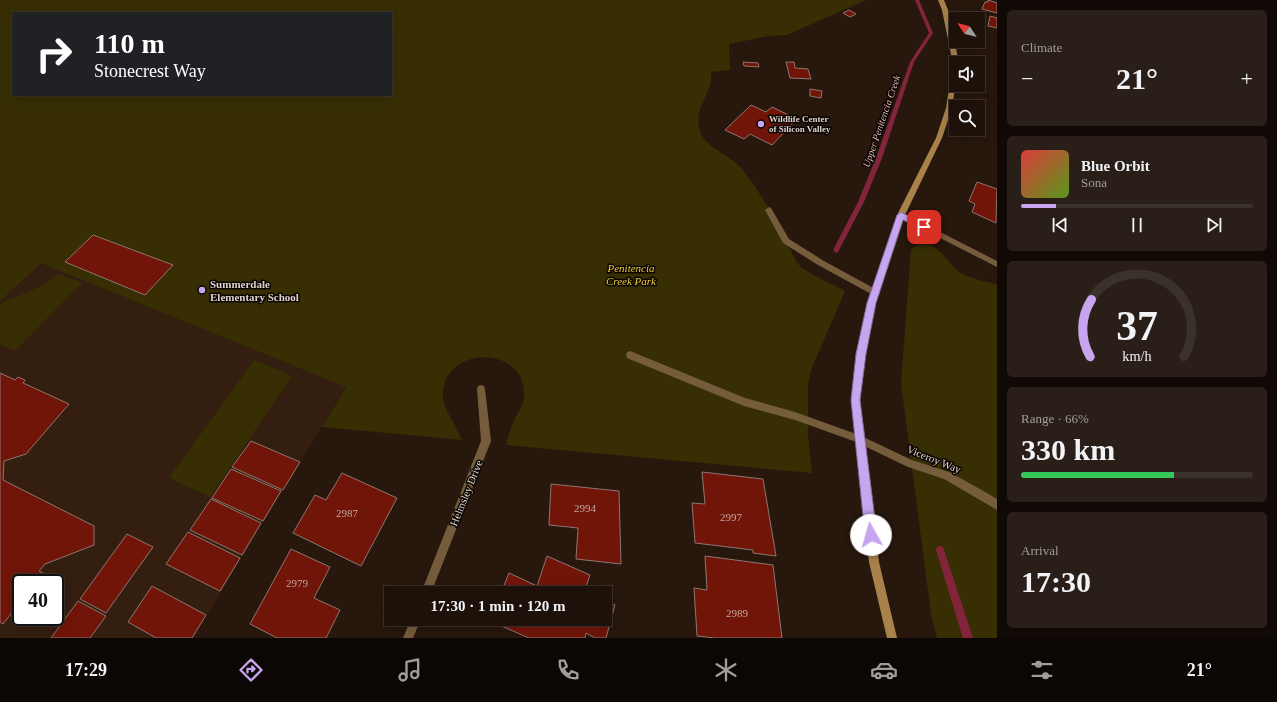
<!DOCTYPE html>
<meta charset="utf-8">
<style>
body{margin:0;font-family:Georgia,serif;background:#2a1f18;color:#f1f3f6;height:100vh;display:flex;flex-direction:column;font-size:15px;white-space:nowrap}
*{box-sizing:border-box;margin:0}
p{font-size:13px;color:#a09d9c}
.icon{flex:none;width:22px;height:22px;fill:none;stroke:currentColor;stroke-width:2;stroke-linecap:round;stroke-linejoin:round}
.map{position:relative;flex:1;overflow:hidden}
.panel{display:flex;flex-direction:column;gap:10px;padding:10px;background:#100906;width:280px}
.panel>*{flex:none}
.hud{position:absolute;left:12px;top:12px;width:380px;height:84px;border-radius:0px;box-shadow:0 4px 16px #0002,0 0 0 1px #3b312b;background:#202124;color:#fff;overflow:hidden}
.needle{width:26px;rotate:306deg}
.controls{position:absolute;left:949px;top:12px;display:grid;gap:8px}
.controls a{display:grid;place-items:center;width:36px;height:36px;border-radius:0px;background:#1d110a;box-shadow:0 4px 16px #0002,0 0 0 1px #3b312b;font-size:20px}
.speed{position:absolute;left:12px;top:574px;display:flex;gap:8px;font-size:20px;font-weight:700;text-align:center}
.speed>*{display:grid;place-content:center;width:52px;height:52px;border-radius:50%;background:#1d110a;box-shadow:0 4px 16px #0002,0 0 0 1px #3b312b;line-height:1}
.speed .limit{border:2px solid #111;border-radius:6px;background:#fff;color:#111}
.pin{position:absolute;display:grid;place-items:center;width:34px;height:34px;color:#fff;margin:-17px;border-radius:8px;box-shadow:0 2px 6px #0006}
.me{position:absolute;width:44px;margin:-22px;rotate:353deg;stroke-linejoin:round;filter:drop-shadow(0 0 3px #0008)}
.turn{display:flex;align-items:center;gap:14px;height:84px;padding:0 16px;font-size:18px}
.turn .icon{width:52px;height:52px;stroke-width:2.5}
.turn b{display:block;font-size:28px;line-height:34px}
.big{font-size:30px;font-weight:600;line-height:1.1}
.panel .widget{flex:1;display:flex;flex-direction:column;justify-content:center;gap:6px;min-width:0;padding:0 14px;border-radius:6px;background:#2a1f18}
.panel .dial{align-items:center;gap:0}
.dial svg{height:104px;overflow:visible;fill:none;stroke:#3b312b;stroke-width:7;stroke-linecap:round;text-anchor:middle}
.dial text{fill:#f1f3f6;stroke:none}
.song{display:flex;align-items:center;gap:12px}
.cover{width:48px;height:48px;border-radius:6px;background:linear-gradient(135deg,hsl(0 70% 55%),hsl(90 70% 35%))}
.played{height:4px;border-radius:2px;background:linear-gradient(90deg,#c7a6ef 15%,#3b312b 15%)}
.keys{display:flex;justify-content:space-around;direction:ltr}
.heat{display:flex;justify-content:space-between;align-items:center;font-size:22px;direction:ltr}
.charge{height:6px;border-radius:3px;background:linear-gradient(90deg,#34c759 66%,#3b312b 0)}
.trip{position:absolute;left:384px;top:586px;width:228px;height:40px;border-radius:0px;background:#1d110a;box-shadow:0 4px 16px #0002,0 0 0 1px #3b312b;font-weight:600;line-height:40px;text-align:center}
.menu{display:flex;height:64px;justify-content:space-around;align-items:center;background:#0c0704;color:#a09d9c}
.menu .icon{width:28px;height:28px}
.menu .current{color:#c7a6ef}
.menu b{font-size:18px;color:#f1f3f6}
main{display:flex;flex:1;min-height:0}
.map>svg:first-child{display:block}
.built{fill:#341e10;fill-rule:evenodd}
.green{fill:#372e04;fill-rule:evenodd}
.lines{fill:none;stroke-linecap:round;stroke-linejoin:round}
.stream{fill:#82243c;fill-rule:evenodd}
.building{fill:#711509;stroke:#8f7671}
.lane{fill:#755c3b;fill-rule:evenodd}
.street{fill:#755c3b;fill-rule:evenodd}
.secondary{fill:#a9814b;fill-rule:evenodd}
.route{fill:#c7a6ef;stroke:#816c9b}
.poi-dot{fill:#c7a6ef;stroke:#0b0502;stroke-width:1.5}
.labels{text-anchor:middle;stroke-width:3;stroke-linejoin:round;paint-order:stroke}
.far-poi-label{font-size:9px;font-weight:bold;fill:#dfd4cd;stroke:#0b0502;text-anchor:start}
.far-water-label{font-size:10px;font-style:italic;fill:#eeb8c0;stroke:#0b0502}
.park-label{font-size:11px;font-style:italic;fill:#f1cf3f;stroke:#0b0502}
.poi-label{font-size:11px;font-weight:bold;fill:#dfd4cd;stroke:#0b0502;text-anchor:start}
.street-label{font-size:11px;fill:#dfd4cd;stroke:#0b0502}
.near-number-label{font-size:11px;fill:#c4a49c}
</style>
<main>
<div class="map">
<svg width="997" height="638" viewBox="0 0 997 638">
<rect width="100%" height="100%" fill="#27170d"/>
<!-- built -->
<path class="built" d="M0,108L346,387L193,638H0ZM21,583H55V617H21Z"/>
<!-- green -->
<path class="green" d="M0,0H866L787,35L769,36L729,44L730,70L711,72C715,91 692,108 700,131C706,149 730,154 742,169C758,189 771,212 783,233C788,243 793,259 800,266C805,272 836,286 845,291L811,370L808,385V435L812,473L506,445C509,435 511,427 515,418C519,411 524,405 524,396C527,346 446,344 443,393C442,410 457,424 462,440L322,427L346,387L41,263L0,301ZM13,13H391V95H13Z
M920,244C943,245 943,259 958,271C969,279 984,281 997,284V638H937L931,614L901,383L911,249Z
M59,274L82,283L15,351L0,344V304L39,287Z
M254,360L292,376L210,497L169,478Z"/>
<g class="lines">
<!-- stream -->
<path class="stream" d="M915,0H919L933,33L914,62L882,158L864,202L838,252L836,253L833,250L858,202L876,158L910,62L929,33Z
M940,546L943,547L944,550L973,638H963L936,550L937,547Z"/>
</g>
<!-- building -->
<path class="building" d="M988,0L997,3V13L982,9L985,2H988Z
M849,10L856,14L850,17L843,13Z
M990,16L997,18V28L988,26Z
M743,62L758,63L759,67L744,66Z
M786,62H794L795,68L808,69L811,79L790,78Z
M810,89L822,91L821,98L810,96Z
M751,105L766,112L772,107L797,119L772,145L750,134L744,139L725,130Z
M977,182L997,189L996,223L972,212L975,204L969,201Z
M93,235L173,265L145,295L65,262Z
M0,373L15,380L18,377L25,380L23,383L69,404L26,454L4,461L3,480L94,526V545L45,564L39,571L43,573L35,583H21V601L3,624L0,622Z
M251,441L300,462L283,490L232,467Z
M231,469L281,491L263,521L212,498Z
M702,472L763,479L776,556L753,553V550L695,543L692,503L705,504Z
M342,473L397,498L361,566L293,533L315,495L326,500Z
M551,484L619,491L621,564L576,559L578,528L549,525Z
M211,499L261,523L242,555L190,530Z
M188,532L240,558L220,591L166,564Z
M127,534L153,547L106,613L80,599Z
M291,549L330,567L314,598L340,610L326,638H277L250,624Z
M547,556L590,575L585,590L590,593H501L509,573L537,586Z
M705,556L773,565L782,638H715L697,636L694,588L707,590Z
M152,586L206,615L192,638H156L128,622Z
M605,600L615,605L606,638H595L586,633L585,638H529L490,621L491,619H605Z
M78,601L106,616L90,638H51Z"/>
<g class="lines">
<!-- lane -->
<path class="lane" d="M769,207L771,208L789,239L824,261L879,291L880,293L879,295H873L818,265L783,243L765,210Z
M630,351L745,398L795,412L859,435L862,436L864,439L862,442L859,443L795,420L744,406L627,358L626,355L627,352Z"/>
<!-- street -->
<path class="street" d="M901,212L997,261V267L899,217L897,215Z
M481,385L484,386L485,389L491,441L431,593H421L481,441L477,389L478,386Z
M859,435L912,460L949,472L982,490L997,499V510L944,479L908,467L856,442L854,439L856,436Z
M411,619H421L413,638H403Z"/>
<!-- secondary -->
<path class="secondary" d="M938,0H944L948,10L959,63H956V82L952,108L942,138L905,215L876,303L865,354L859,401L879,562L897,638H887L869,562L851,401L857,354L868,303L897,215L936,138L946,108L953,64L942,10Z"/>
</g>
<!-- route -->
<path class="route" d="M901,212L928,227L924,230L903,220L876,303L866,354L860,400L877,535L875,539L871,541L867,539L865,535L851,400L856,354L867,303L897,215Z"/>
<!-- markers -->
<g class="poi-dot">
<circle cx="761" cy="124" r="4"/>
<circle cx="202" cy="290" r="4"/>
</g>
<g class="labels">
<!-- far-poi labels -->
<g class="far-poi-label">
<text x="769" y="122">Wildlife Center<tspan x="769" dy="10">of Silicon Valley</tspan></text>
</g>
<!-- far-water labels -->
<g class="far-water-label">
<text transform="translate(881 121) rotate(-71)" y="4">Upper Penitencia Creek</text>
</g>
<!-- park labels -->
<g class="park-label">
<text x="631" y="272">Penitencia<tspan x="631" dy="13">Creek Park</tspan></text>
</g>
<!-- poi labels -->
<g class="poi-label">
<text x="210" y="288">Summerdale<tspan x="210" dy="13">Elementary School</tspan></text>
</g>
<!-- street labels -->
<g class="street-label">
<text transform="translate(934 459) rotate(22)" y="4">Viceroy Way</text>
<text transform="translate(466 493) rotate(-68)" y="4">Helmsley Drive</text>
</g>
<!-- near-number labels -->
<g class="near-number-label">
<text x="585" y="512">2994</text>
<text x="347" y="517">2987</text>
<text x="731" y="521">2997</text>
<text x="297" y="587">2979</text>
<text x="737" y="617">2989</text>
</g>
</g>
</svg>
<div class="controls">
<a><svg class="needle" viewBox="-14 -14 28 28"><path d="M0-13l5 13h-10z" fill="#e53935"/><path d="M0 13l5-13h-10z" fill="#a09d9c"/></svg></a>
<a><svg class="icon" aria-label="sound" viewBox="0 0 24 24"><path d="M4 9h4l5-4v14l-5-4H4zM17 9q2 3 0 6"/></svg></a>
<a><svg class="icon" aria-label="search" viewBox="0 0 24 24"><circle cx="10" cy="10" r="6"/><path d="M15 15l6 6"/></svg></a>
</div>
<div class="speed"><div class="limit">40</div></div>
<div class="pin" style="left:924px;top:227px;background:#d93025"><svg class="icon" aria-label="arrive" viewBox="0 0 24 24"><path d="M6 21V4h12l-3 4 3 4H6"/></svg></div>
<svg class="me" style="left:871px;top:535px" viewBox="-20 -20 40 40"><circle r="19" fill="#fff"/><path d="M0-13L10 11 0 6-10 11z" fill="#c7a6ef"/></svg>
<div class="trip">17:30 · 1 min · 120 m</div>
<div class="hud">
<div class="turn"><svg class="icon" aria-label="right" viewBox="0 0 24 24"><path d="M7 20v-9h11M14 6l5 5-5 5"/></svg><div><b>110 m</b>Stonecrest Way</div></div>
</div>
</div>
<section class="panel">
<div class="widget"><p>Climate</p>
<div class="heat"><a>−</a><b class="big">21°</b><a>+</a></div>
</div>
<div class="widget">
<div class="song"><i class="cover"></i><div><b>Blue Orbit</b><p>Sona</p></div></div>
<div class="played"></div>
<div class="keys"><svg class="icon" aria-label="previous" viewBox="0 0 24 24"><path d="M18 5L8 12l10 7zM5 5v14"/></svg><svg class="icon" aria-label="pause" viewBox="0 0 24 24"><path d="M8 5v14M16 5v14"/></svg><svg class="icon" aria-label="next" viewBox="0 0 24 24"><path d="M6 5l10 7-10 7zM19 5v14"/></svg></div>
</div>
<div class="widget dial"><svg viewBox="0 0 100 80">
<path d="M14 69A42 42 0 1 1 86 69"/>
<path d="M14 69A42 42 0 0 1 15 25" stroke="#c7a6ef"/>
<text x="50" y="56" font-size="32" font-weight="700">37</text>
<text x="50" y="72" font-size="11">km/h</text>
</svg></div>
<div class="widget"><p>Range · 66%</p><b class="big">330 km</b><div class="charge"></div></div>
<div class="widget"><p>Arrival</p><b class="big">17:30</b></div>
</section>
</main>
<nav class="menu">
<b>17:29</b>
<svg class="icon current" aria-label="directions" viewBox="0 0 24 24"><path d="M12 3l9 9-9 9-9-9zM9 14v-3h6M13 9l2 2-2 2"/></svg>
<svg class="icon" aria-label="music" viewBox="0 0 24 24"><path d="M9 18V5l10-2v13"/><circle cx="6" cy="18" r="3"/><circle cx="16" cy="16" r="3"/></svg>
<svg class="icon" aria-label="phone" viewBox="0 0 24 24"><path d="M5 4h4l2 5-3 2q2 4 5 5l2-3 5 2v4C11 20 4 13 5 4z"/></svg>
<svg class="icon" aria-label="climate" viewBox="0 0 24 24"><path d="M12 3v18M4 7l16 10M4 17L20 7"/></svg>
<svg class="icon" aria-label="car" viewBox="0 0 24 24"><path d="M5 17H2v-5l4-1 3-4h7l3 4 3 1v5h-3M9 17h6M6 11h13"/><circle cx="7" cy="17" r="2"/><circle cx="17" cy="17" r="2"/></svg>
<svg class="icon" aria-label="filters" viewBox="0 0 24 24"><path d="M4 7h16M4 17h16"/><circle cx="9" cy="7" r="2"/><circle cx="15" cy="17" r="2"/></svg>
<b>21°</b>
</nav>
